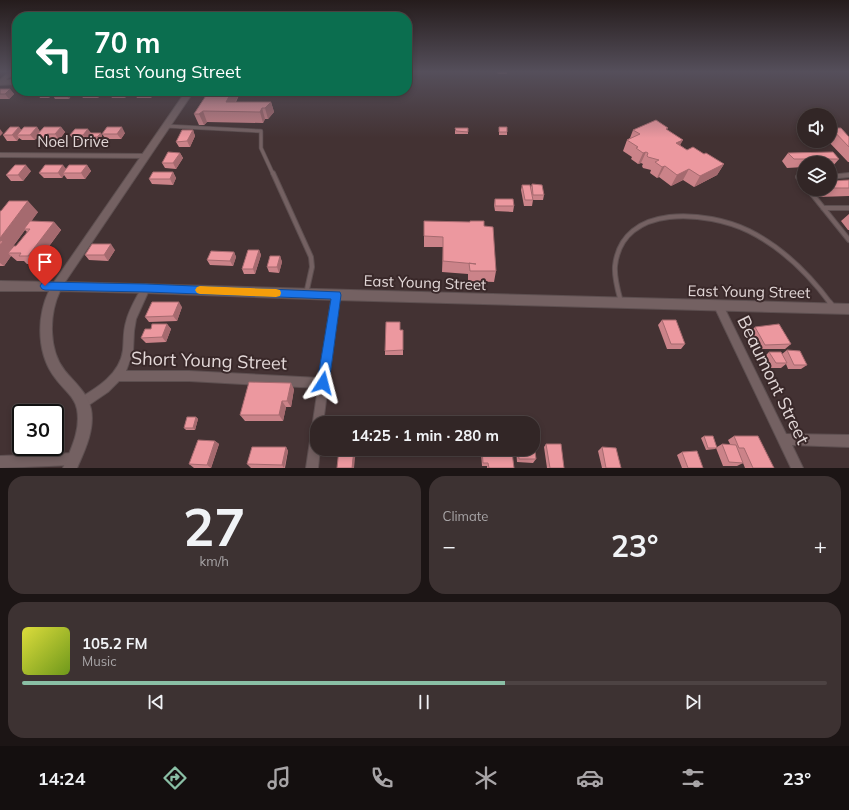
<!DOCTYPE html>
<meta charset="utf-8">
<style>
body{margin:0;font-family:Mulish,sans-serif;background:#3d3232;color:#f1f3f6;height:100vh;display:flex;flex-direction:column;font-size:15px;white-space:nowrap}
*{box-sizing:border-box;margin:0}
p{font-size:13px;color:#a8a5a7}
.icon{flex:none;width:22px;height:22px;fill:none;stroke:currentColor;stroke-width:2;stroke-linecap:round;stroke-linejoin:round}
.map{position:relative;height:468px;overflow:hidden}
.drawer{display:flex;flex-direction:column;gap:8px;padding:8px;background:#1c1515;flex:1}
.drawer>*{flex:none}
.guide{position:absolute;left:12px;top:12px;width:400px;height:84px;border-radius:16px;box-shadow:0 2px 6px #0003,0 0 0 1px #4d4343;background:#0b6e4f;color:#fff;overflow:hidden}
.controls{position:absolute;left:797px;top:108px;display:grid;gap:8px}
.controls a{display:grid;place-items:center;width:40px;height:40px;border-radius:50%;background:#322626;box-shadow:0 2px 6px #0003,0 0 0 1px #4d4343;font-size:20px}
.speed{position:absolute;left:12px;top:404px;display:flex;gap:8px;font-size:20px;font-weight:700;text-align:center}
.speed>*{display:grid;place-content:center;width:52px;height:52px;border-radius:50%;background:#322626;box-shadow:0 2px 6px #0003,0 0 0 1px #4d4343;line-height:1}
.speed .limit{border:2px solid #111;border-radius:6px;background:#fff;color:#111}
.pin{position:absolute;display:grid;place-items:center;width:34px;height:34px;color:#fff;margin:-41px -17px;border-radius:50% 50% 50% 0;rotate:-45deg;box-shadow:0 0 4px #0007}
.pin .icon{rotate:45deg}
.me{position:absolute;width:44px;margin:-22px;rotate:9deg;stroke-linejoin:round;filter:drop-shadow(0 0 3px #0008)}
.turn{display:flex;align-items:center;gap:14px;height:84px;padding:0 16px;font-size:18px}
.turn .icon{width:52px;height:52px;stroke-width:2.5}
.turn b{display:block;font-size:28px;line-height:34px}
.big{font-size:30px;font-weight:700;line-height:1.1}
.drawer .card{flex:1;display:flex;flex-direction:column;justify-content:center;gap:6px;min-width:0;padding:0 14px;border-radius:16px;background:#3d3232}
.drawer .dial{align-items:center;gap:0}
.dial b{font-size:52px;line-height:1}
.song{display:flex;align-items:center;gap:12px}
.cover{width:48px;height:48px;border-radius:6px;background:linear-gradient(135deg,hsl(60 70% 55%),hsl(80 70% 35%))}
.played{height:4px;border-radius:2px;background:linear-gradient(90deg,#8abfa5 60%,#4d4343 60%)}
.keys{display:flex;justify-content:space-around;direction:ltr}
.heat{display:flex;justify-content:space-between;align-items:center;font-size:22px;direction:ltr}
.drawer .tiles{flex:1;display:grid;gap:8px;grid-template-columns:1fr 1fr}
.card:last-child{grid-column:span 2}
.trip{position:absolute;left:310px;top:416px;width:230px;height:40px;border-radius:16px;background:#322626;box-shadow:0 2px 6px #0003,0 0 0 1px #4d4343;font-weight:700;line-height:40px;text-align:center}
.menu{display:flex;height:64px;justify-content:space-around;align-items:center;background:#140f0f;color:#a8a5a7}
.menu .icon{width:28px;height:28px}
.menu .selected{color:#8abfa5}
.menu b{font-size:18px;color:#f1f3f6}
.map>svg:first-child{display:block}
.built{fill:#51383a}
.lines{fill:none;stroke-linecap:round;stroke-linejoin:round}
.service-far2-casing{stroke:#5d4f50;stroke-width:4.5}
.service-far1-casing{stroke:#5d4f50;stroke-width:6}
.service-casing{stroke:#5d4f50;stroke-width:7}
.minor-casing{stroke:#5d4f50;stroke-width:2}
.tertiary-casing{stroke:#5d4f50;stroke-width:2}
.service-far2{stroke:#746162;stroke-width:3}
.service-far1{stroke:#746162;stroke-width:4}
.service{stroke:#746162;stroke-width:5}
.minor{fill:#746162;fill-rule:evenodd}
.tertiary{fill:#746162;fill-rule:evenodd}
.wall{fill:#cb8389;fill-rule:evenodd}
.shaded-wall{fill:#a56a6f}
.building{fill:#ec989f;stroke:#a56a6f}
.route{fill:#1a73e8;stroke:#114b97}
.slow{fill:#f59e0b}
.labels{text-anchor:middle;stroke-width:4;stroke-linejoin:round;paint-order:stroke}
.street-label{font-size:15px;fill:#e2d7d7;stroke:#392829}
.near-street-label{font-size:18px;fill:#e2d7d7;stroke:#392829}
</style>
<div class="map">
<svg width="849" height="468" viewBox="0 0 849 468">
<rect width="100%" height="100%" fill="#433233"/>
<!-- built -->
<path class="built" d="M407,72H813L815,74L407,75Z"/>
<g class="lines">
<!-- service-far2 casing -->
<g class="service-far2-casing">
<path id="service-far2" d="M166,126L261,131V148L273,174"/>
</g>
<!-- service-far1 casing -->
<g class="service-far1-casing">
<path id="service-far1" d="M273,173L311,257L312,267L306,294
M804,177H798L804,184
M830,177L849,175
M808,189L849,240
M823,208H849
M621,302C618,291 614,278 615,266C622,202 708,211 749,231C783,248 809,274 831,304"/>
</g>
<!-- service casing -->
<g class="service-casing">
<path id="service" d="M830,303L833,307"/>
</g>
<!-- minor casing -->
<g class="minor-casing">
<path id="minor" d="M9,72H15L6,80H17V84L0,85V80Z
M0,153L146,154L149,156L146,158L0,157Z
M146,284L149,285L150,288L136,319L134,331L133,352L126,371H189L319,378L332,295L333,292L336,291L339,292L340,295L323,423H317V449H320L318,468H306L318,388L189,381H119L108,392L86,407L82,408L78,407L77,403L78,399C97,388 120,374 123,350C124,341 123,332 126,322C129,309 137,297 143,285Z
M719,302L722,303L786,434L849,435V447L792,445L803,468H791L714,306L716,303Z
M74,453L78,455L80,459L78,463L74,465L0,468V456Z"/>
</g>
<!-- tertiary casing -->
<g class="tertiary-casing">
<path id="tertiary" d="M186,91H194L65,282L849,304V314L336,300L146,293L60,291C49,314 48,350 65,371C75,383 87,392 91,409C95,429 85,450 77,468H63C71,449 81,430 77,409C75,397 63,389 56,379C37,356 36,318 49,291H0V281L54,282Z"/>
</g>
<!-- service-far2 -->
<use href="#service-far2" class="service-far2"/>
<!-- service-far1 -->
<use href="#service-far1" class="service-far1"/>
<!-- service -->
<use href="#service" class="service"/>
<!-- minor -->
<use href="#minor" class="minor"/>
<!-- tertiary -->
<use href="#tertiary" class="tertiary"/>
</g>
<!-- wall -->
<path class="wall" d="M497,72H507V74H498Z
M0,89H10L14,94L9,99H0Z
M80,91H100L102,93L98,98H83L79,92Z
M110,91H128L129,93L125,98H112L109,93Z
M135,91H153L154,93L151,98H137L134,93Z
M209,91H241L236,102H271L274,112L268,119H265L263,123L207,122L204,125H199L194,114Z
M37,92H52L73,93L69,99H55L52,94L49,98H40Z
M19,127L21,130L37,127L40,132L61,127L65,132L59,140H51L49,143H39L36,138L35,140H22L19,138L17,141H7L3,135Z
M499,127L507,132V135H499Z
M455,128L468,132V134H455Z
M831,128L849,137V162H848L828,141H830V129Z
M193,130L195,136L190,147H179L176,142Z
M633,130H667L680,145L687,150L704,154L724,164L717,175L694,187L683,180L671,186L659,177L657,178L650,173L651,170L643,168L642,166L643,164L641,163L638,164L631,159L632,157L623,151L627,140L630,138Z
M91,133H101L102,136L99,140H89L88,139L87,140H74L70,135Z
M125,133L121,139H106L102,134Z
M180,153L183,158L176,169L165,168L162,163Z
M788,153L839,159L832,167H830V163H804V167L787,168L782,161Z
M87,165L91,171L85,179H67L64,175L62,178H44L39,173L66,169Z
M31,171L23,181H11L6,175Z
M173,172L176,178L173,185L152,184L149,179Z
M849,180V196L819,197L813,189H830V181Z
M532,184L544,195L543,200H533L532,206H524L521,190L522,185L531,187Z
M495,199L514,206L513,212L495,211L494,205Z
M0,211L38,212L31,221L54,222L61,230L36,264H27L24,261H17L11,256L4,266H0ZM25,230L27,232L16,246L11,249Z
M849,214V230H848L841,221Z
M484,226L496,271L494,282L468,281V274L442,272L443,247H424V236Z
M115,250L108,261L89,260L85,255Z
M259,250L261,255L255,274H244L242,269Z
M234,252L236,257L233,266L210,265L207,260Z
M280,256L282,262L279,273L269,272L267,267Z
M182,307L177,321L149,322L145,317Z
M662,320L685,344L681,349H667L658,325Z
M167,324L171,329L166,342L146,343L141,338L151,329Z
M755,327L791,344L785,349H760L750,332Z
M403,335V355H385V351Z
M787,350L807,365L801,369H788L786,364L781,368H770L764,357L769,352L782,354Z
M294,389L291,407H286L283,421H245L240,415Z
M196,417L198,419L195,430H186L184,428Z
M704,436L717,447L722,444H730L728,440L734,436L774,468H745L743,463L737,466H723L716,448L715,449L706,450L701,438Z
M215,441L219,444L211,468H194L189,464Z
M546,444L564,468H547L544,447Z
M286,447L288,451L285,468H251L247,464Z
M602,447L621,468H602L598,451Z
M482,449L502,452L514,468H487V466H482L481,453Z
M516,449H533L536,459L533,463L517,462Z
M682,452L703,468H682L677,455Z"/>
<!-- shaded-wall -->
<path class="shaded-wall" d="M10,89L14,94L9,99L5,94Z
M46,91H52L53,93H51L52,94L49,98L45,92Z
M67,91H72L73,93L69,99L65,93Z
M95,91H100L102,93L98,98L94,92Z
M123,91H128L129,93L125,98L122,93Z
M149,91H153L154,93L151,98L148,92Z
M232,91H241L230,112L226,102Z
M271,102L274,112L268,119L265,108Z
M262,108L265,119L263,123L260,112Z
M203,111L207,122L204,125L199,114Z
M19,127L24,133L17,135L19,138L17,141L12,135Z
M37,127L41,133L35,137L36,138L35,140L30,135Z
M61,127L65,132L59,140L55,134Z
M122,127L125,133L121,139L117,134Z
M0,129L3,133L0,136Z
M88,129L92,134L87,137L88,139L87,140L83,135Z
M193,130L195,136L190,147L187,141Z
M101,133L102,136L99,140L97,137Z
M47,134L51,140L49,143L45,137Z
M683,140L677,151L676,143Z
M646,152L641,163L638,164L643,153Z
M180,153L183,158L176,169L173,163Z
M724,164L717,175L694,187L700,176Z
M26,165L31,171L23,181L18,175Z
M63,165L68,171L63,173L64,175L62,178L58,173Z
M87,165L91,171L85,179L81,173Z
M665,166L659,177L657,178L662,167Z
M689,169L683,180L671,186L677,175Z
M173,172L176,178L173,185L170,179Z
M28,201L38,212L26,229H24L25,230L11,249L14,252L8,253L11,256L4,266L0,263V238Z
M54,222L61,230L36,264L28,256Z
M111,244L115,250L108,261L104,255Z
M259,250L261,255L255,274L253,269Z
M234,252L236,257L233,266L230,261Z
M280,256L282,262L279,273L277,267Z
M179,302L182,307L177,321L173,316Z
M167,324L171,329L166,342L162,337Z
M291,383L294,389L291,407L287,401Z
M282,401L286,407L283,421L279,415Z
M196,417L198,419L195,430L193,428Z
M215,441L219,444L211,468L207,465Z
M286,447L288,451L284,468L282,465Z
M354,449H356L354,468H352Z"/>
<!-- building -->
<path class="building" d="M0,89H10L5,94H0Z
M38,91H46L45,92H37Z
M53,91H67L65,93H51Z
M80,91H95L94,92H79Z
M110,91H123L122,93H109Z
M135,91H149L148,92L134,93Z
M209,91H232L226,102H271L265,108H262L260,112L203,111L199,114H194Z
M656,120L668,128L666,129L683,140L676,143L687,150L693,147L704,154L706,153L724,164L700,176L689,169L677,175L665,166L662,167L655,162L659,160L648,157L647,156L648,153L646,152L643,153L636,148L638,147L627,140L640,134L633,130Z
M10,127H19L12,135H3Z
M24,127H37L30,135H17Z
M44,127H61L55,134H47L45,137H35Z
M107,127H122L117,134H102Z
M499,127H507V132H499Z
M455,128H468V132L456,131Z
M831,128H841L849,137V147Z
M75,129H88L83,135H70Z
M182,130H193L187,141L176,142Z
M90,133H101L97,137H87Z
M168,152L180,153L173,163H162Z
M833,152L839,159H794L788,153Z
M15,165H26L18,175H6Z
M45,165H63L58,173H39Z
M69,165H87L81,173H63Z
M153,172H173L170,179H149Z
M849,180V188H830V181Z
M532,184L542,185L544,195H533Z
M522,185H530L533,200H525Z
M495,199H513L514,206H495Z
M9,201H28L0,238V211H1Z
M30,221L54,222L28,256H19L21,253H8L14,246H16L30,229H24Z
M424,221L470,222V221H484V226L493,227L496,271H470L469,263L476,264L443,261V237L424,236Z
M0,241H3L0,245Z
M92,244H111L104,255H85Z
M248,250H259L253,269H242Z
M211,251L234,252L230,261L207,260Z
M270,256H280L277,267H267Z
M152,302H179L173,316L145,317Z
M662,320H676L685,344H671Z
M386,322H400V330H403V350L385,351Z
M152,324H167L162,337L141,338L145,329H151Z
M779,324L791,344L765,345L755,327Z
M787,350L800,351L807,365H794Z
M769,352H781L787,363H776Z
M249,382L291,383L287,401H282L279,415H240Z
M187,417H196L193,428H184Z
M533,436L536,459H519L518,449H533Z
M704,436H713L717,448H708Z
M734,436H758L774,468H753L744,448H739Z
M198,440L215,441L207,465L189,464Z
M546,444H561L564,468H550Z
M722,444L736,445L743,463L729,462Z
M252,447H286L282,465L247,464Z
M602,447L616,448L621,468H606Z
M339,449H354L352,468H337Z
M482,449H502V452H512L514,468H489L488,463H483Z
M697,451L703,468H688L682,452Z"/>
<!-- sky -->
<linearGradient id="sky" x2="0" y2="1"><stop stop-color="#251c1c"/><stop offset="0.52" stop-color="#554f5b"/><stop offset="1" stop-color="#554f5b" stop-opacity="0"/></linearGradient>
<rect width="849" height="138" fill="url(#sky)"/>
<!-- route -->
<path class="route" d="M45,282L146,284L340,292L341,295L329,383L327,387L323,388L319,387L317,383L331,299L146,292L45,290L42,289L40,286L42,283Z"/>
<!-- slow -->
<path class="slow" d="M200,286L276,289L280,290L281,293L280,296L276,297L200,294L197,293L195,290L197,287Z"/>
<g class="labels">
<!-- street labels -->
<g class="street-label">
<text x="73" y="147">Noel Drive</text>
<text transform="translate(425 283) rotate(2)" y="5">East Young Street</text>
<text transform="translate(749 292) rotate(1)" y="5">East Young Street</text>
</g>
<!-- near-street labels -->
<g class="near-street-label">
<text transform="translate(209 361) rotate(2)" y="6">Short Young Street</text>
<text transform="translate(773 380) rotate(64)" y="6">Beaumont Street</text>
</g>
</g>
</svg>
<div class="controls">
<a><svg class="icon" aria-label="sound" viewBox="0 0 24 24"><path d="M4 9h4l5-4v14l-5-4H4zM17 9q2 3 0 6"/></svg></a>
<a><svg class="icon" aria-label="layers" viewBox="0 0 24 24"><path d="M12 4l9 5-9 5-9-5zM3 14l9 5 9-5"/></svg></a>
</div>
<div class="speed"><div class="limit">30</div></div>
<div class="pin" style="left:45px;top:286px;background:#d93025"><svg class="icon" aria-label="arrive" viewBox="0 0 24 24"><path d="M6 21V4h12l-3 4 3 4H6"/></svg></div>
<svg class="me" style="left:323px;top:383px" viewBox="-20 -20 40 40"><path d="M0-17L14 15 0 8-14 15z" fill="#1a73e8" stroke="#fff" stroke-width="4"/></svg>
<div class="trip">14:25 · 1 min · 280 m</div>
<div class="guide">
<div class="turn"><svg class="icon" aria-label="left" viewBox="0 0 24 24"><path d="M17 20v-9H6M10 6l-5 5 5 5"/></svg><div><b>70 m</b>East Young Street</div></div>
</div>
</div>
<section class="drawer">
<div class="tiles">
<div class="card dial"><b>27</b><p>km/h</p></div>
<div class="card"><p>Climate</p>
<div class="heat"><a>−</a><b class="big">23°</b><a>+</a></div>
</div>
<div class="card">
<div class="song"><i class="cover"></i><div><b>105.2 FM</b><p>Music</p></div></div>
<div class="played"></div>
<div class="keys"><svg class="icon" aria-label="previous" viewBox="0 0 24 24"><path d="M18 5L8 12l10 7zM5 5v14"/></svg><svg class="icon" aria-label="pause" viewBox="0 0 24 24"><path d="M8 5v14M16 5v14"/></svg><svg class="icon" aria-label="next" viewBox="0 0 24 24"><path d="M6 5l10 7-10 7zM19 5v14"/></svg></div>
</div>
</div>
</section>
<nav class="menu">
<b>14:24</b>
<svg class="icon selected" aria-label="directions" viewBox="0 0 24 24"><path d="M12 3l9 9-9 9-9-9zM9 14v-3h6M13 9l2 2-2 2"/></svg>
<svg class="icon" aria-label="music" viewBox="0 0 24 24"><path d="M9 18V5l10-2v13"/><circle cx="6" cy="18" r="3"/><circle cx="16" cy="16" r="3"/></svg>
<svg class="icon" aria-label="phone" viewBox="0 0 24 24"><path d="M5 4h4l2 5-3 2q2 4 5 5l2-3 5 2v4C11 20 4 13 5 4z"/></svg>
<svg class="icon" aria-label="climate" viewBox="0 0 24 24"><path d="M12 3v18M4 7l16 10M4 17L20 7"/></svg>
<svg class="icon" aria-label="car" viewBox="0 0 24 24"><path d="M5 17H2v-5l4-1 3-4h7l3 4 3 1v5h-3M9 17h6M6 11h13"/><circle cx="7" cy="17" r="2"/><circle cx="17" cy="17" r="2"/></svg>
<svg class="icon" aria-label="filters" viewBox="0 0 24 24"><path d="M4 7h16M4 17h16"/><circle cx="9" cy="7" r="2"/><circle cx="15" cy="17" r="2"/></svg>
<b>23°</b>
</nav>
